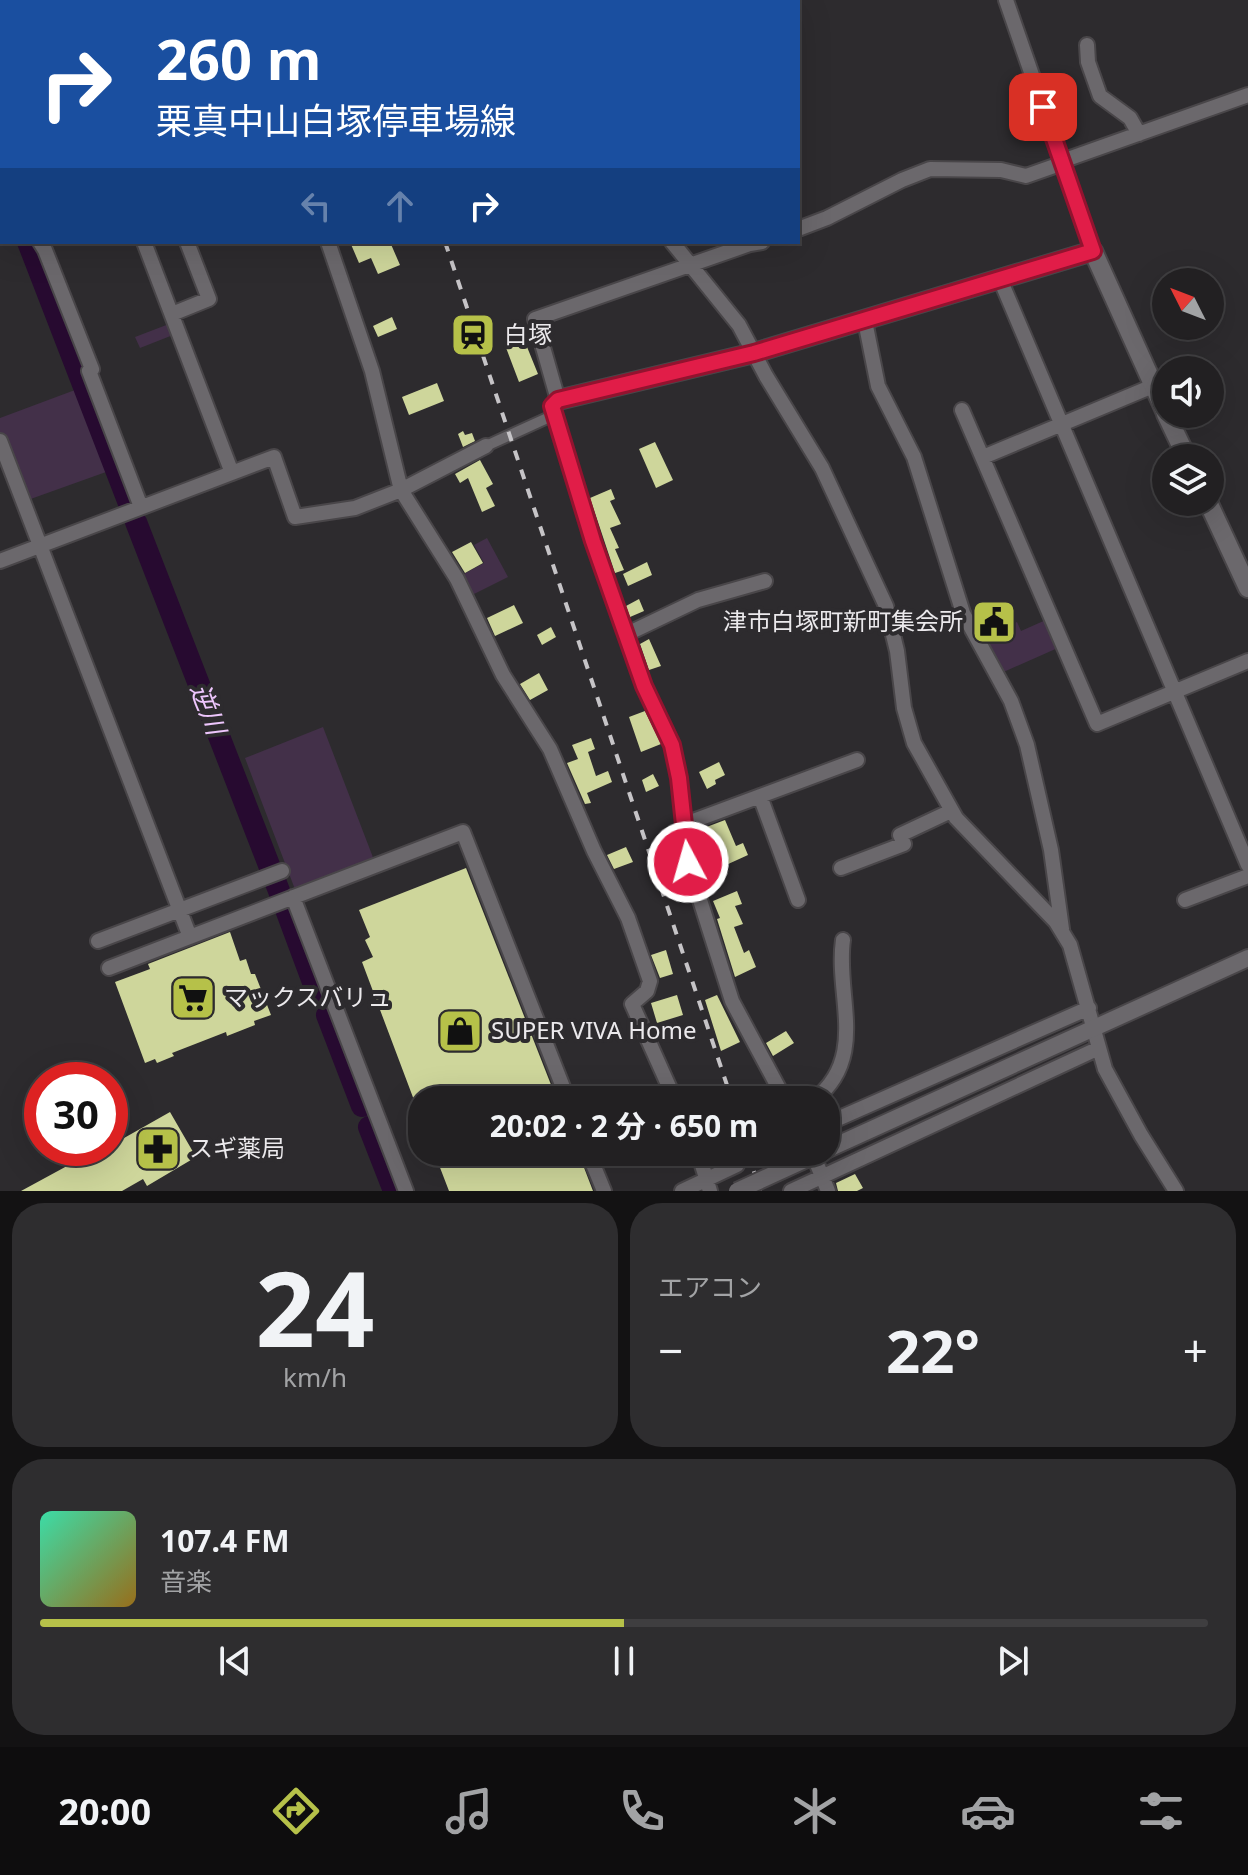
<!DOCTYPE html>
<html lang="ja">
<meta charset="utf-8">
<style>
body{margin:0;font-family:"Noto Sans","Noto Sans JP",sans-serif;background:#2e2d2f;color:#f1f3f6;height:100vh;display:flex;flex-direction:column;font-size:30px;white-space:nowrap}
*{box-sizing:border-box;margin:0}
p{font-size:26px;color:#a2a3a5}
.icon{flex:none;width:44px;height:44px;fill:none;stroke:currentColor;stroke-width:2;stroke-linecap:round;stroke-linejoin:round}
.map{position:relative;height:1191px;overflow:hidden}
.details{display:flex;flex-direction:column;gap:12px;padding:12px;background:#131213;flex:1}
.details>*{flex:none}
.banner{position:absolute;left:0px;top:0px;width:800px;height:244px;box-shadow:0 8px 32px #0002,0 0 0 2px #3f3e40;background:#1a4fa0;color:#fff;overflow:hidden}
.needle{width:52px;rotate:312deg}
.tools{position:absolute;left:1152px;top:268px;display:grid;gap:16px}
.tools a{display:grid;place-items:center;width:72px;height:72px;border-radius:50%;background:#222022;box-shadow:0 8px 32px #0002,0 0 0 2px #3f3e40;font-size:40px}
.speed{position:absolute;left:24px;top:1062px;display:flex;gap:16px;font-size:40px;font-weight:700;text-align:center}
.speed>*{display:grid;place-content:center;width:104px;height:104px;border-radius:50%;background:#222022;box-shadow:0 8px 32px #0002,0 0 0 2px #3f3e40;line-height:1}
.speed .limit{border:12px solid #d22;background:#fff;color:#111}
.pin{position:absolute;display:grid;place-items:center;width:68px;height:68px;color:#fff;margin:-34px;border-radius:16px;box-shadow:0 4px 12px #0006}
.me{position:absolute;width:88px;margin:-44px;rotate:354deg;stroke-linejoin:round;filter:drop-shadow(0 0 6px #0008)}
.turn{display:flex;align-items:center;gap:28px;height:168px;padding:0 24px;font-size:36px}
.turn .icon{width:104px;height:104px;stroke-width:2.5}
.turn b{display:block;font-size:56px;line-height:68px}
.lanes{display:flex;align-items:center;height:76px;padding:0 24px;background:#0003;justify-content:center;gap:40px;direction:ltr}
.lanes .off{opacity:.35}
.big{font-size:60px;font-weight:700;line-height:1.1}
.details .card{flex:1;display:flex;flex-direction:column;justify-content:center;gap:12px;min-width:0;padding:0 28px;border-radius:32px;background:#2e2d2f}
.details .dial{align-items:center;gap:0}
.dial b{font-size:104px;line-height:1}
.song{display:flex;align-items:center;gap:24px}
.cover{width:96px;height:96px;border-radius:12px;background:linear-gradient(135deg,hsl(160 70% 55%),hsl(40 70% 35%))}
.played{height:8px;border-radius:4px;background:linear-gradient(90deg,#b6c149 50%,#3f3e40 50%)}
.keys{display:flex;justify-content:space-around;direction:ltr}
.heat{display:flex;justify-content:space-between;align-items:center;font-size:44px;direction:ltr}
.details .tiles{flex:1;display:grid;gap:12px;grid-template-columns:1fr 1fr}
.card:last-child{grid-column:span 2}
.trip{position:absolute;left:408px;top:1086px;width:432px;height:80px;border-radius:32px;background:#222022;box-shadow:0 8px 32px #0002,0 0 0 2px #3f3e40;font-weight:700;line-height:80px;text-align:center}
.tabs{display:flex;height:128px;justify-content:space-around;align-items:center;background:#0e0d0e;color:#a2a3a5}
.tabs .icon{width:56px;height:56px}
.tabs .active{color:#b6c149}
.tabs b{font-size:36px;color:#f1f3f6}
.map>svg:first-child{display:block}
.green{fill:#433049}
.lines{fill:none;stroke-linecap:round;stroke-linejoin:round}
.river{stroke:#270a30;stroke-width:22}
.building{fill:#ced69b}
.pedestrian-casing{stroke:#494649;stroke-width:14}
.minor-casing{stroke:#494649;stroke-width:18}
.tertiary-casing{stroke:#494649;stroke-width:20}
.secondary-casing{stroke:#494649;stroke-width:22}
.pedestrian{stroke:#6b686c;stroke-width:10}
.minor{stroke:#6b686c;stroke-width:14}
.tertiary{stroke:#6b686c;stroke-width:16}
.secondary{stroke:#6b686c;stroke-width:18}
.rail{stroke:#c6c4c7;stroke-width:4;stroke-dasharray:10 10;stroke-linecap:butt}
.tertiary-bridge-casing{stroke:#494649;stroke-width:20;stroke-linecap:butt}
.tertiary-bridge{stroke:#6b686c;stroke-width:16}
.route-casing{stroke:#92132f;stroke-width:20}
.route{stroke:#e11d48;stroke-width:14}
.labels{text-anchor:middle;stroke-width:8;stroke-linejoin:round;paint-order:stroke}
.poi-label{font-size:24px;fill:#ebe9ec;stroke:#2d2b2e;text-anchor:start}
.water-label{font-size:26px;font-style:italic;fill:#eec6fd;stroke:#2d2b2e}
</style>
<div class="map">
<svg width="1248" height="1191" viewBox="0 0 1248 1191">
<rect width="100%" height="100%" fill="#2d2b2e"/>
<!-- green -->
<path class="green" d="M169,324L173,335L140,348L135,337Z
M75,390L106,472L25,501L0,433V418Z
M487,538L508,577L470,596L460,576L484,563L474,545Z
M1048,619L1060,647L999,674L980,638L1017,622L1021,631Z
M323,727L374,860L296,892L245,758Z"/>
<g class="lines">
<!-- river -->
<path class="river" d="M0,168L2,173
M28,242L130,506
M136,522L281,896
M285,907L317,993
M327,1015L362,1106
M369,1127L394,1191"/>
</g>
<!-- building -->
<path class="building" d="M350,242H390L400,265L378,274L371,258L359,263Z
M392,317L397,329L378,337L373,326Z
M523,337L538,374L519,382L505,345Z
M437,383L444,401L409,415L402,397Z
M463,431L465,435L472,433L475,441L463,447L458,434Z
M655,442L673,480L656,488L639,449Z
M480,460L493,484L486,488L495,506L482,512L468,478L460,483L455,474Z
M611,489L615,499L610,501L621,524L610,528L619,548L615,549L624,570L615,573L590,498Z
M471,542L483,563L465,573L452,552Z
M647,562L652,575L628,586L623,574Z
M639,599L644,611L630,617L626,606Z
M514,605L523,623L495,636L487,618Z
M1009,608L1014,620L985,633L979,621Z
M551,627L556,637L542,645L537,635Z
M649,639L661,666L649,670L640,644Z
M539,673L548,690L530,700L520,684Z
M645,711L661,744L641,752L629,717Z
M591,738L595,749L588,752L596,776L608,771L612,782L587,793L591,803L585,804L567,763L578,759L572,745Z
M719,762L725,775L715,780L716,784L707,789L699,772Z
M653,774L659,786L646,792L642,780Z
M725,820L736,846L743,843L748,855L715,870L696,831Z
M626,847L633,862L614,869L607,855Z
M466,868L557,1100H414L362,962L373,957L365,940L370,937L359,910Z
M737,891L742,904L735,906L743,924L734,927L744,953L749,950L756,967L735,977L717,919L720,918L713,901Z
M230,932L240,961L246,959L251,974H255L271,1015L254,1021L255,1025L227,1036L226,1032L172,1053L174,1056L157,1063L155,1059L145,1063L115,982L150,969L148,964Z
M666,950L673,974L660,978L651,955Z
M677,995L683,1015L657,1023L651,1003Z
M717,995L740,1042L721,1051L705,1000Z
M786,1031L794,1043L773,1056L766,1043Z
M757,1084L765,1100H723Z
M170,1112L196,1157L147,1186L143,1179L122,1191H21L67,1166L63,1158L81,1148H110V1130L117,1142Z
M434,1152H578L593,1191H449Z
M855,1174L863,1188L857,1191H838L836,1183Z"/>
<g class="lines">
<!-- pedestrian casing -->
<g class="pedestrian-casing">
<path id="pedestrian" d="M486,446L554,415"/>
</g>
<!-- minor casing -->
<g class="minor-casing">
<path id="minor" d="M103,0L104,2
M149,0L150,2
M255,0V2
M1006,0L1093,251
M62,2L68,0
M545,2V0
M0,26L2,25
M1087,45L1088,62L1100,96L1130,118L1139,134
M0,94L2,93
M0,139L2,144
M1062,161L1248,95
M0,209L2,208
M798,229L827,218L902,180L930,169L1001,170L1026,176L1063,163
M40,242L45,250L92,369L89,371L141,507
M144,242L232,473
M328,242L372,371L401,490L457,579L503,675L550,749L594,851L628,918L650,981L647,991L632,1004L675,1100
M672,242L739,325L766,376L822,468L886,606L897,651L904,708L914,743L956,818L1056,922L1070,945L1105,1069L1141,1135L1176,1191
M762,242L750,244L535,319L558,400L552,406L593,541L644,686L672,745L679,778L688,862L732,1001L785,1100
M1000,279L1248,865
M172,314L209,299L187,242
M865,321L878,386L914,457L963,613L1011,701L1027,745L1051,850L1062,929
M962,410L1097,724L1248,661
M0,441L190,937
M983,457L1153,386
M0,561L274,457L295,517L355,508L401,490L486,446
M627,634L698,600L765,581
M760,796L798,900
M685,824L857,760
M841,868L904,844L900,835L951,811
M293,897L406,1191
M1185,900L1248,876
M98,941L282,871
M109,968L463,832L568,1100
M814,1100C869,1057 835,995 843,940
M826,1124L1089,1008
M588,1152L604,1191
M698,1152L710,1191
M812,1152L828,1191
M760,1156L768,1152
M682,1191L737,1165
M791,1191L1099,1048"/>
</g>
<!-- tertiary casing -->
<g class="tertiary-casing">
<path id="tertiary" d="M826,1150L1248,958"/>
</g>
<!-- secondary casing -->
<g class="secondary-casing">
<path id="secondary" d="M558,400L754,353L1093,251L1166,413
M1166,414L1187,458
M1208,502L1248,588"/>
</g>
<!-- pedestrian -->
<use href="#pedestrian" class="pedestrian"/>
<!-- minor -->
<use href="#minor" class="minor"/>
<!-- tertiary -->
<use href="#tertiary" class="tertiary"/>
<!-- secondary -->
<use href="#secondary" class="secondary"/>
<!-- rail -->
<path class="rail" d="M364,0L365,2
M445,242L732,1100
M748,1152L760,1191"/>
<!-- tertiary-bridge casing -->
<g class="tertiary-bridge-casing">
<path id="tertiary-bridge" d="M737,1191L822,1152"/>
</g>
<!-- tertiary-bridge -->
<use href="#tertiary-bridge" class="tertiary-bridge"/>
</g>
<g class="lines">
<!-- route casing -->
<g class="route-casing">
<path id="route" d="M688,862L679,778L672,745L644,686L593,541L552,406L558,400L754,353L1093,251L1043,107"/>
</g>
<!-- route -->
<use href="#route" class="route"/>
</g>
<!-- icons -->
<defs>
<g id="station-square" transform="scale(2.3)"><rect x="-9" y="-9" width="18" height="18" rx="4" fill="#b6c149" stroke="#2d2b2e"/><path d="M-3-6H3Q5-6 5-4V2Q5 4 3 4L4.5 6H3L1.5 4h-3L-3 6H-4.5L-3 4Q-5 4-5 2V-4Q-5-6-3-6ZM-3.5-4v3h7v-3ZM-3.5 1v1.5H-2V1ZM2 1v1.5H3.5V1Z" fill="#111"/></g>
<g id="civic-square" transform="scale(2.3)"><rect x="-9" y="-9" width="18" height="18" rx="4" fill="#b6c149" stroke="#2d2b2e"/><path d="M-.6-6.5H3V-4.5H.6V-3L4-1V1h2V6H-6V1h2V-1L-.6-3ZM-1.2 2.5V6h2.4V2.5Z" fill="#111"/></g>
<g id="supermarket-square" transform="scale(2.3)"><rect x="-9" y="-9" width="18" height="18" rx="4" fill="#b6c149" stroke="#2d2b2e"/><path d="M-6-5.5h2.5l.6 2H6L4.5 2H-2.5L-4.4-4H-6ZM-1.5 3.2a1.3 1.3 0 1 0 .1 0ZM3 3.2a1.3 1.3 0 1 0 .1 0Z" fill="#111"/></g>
<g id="shop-square" transform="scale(2.3)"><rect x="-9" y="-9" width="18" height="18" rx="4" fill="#b6c149" stroke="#2d2b2e"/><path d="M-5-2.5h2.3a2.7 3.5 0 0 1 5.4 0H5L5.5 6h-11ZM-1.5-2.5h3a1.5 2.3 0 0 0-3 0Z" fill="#111"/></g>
<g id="pharmacy-square" transform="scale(2.3)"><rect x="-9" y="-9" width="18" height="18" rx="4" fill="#b6c149" stroke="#2d2b2e"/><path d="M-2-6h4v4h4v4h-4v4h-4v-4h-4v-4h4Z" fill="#111"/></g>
</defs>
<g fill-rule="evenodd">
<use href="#station-square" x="473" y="335"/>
<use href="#civic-square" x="994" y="622"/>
<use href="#supermarket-square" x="193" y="998"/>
<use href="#shop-square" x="460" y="1031"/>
<use href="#pharmacy-square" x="158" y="1149"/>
</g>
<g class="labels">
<!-- poi labels -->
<g class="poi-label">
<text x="504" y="343">白塚</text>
<text x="963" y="630" text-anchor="end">津市白塚町新町集会所</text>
<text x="224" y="1006">マックスバリュ</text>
<text x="491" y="1039">SUPER VIVA Home</text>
<text x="189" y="1157">スギ薬局</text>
</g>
<!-- water labels -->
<g class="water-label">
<text transform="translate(208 709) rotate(69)" y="9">逆川</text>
</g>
</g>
</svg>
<div class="tools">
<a><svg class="needle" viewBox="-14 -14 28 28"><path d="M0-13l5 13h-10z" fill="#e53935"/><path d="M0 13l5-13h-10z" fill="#a2a3a5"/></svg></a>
<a><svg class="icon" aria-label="sound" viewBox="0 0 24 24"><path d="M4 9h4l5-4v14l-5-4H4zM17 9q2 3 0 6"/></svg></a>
<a><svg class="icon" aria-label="layers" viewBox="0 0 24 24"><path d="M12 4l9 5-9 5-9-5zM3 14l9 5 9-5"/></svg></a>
</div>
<div class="speed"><div class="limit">30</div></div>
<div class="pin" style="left:1043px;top:107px;background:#d93025"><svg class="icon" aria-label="arrive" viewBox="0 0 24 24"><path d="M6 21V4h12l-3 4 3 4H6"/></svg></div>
<svg class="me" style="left:688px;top:862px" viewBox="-20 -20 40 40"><circle r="17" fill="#e11d48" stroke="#fff" stroke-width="3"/><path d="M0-11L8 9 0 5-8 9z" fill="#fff"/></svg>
<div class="trip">20:02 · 2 分 · 650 m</div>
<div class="banner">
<div class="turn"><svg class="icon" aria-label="right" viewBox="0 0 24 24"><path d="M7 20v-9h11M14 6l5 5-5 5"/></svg><div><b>260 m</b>栗真中山白塚停車場線</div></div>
<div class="lanes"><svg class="icon off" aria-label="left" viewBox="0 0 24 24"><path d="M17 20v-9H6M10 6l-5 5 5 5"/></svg><svg class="icon off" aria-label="ahead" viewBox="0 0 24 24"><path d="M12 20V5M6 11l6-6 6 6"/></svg><svg class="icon" aria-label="right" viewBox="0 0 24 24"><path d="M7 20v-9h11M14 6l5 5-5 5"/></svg></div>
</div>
</div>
<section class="details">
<div class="tiles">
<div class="card dial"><b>24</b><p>km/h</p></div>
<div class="card"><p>エアコン</p>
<div class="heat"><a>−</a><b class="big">22°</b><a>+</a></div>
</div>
<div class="card">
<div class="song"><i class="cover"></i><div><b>107.4 FM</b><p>音楽</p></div></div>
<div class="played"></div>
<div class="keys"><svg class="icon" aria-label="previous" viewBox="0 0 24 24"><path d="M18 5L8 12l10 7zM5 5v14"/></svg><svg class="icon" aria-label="pause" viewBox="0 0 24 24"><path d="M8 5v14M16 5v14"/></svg><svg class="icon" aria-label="next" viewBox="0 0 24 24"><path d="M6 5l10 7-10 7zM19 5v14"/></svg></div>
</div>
</div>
</section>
<nav class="tabs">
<b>20:00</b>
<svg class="icon active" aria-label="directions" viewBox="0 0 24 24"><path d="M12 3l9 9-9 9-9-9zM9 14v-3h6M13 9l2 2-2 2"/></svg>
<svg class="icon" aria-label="music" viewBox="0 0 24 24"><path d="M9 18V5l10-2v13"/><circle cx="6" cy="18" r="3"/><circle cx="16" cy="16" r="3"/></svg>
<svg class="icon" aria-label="phone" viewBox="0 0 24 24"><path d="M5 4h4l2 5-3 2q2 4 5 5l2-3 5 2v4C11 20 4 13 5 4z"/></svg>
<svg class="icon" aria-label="climate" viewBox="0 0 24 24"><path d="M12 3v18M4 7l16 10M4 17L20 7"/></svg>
<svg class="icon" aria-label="car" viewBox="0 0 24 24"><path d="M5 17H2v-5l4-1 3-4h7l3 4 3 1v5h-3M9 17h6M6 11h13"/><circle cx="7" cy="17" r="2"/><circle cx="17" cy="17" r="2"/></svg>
<svg class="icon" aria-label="filters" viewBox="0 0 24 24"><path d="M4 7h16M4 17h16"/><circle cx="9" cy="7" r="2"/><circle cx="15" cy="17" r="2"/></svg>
</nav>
